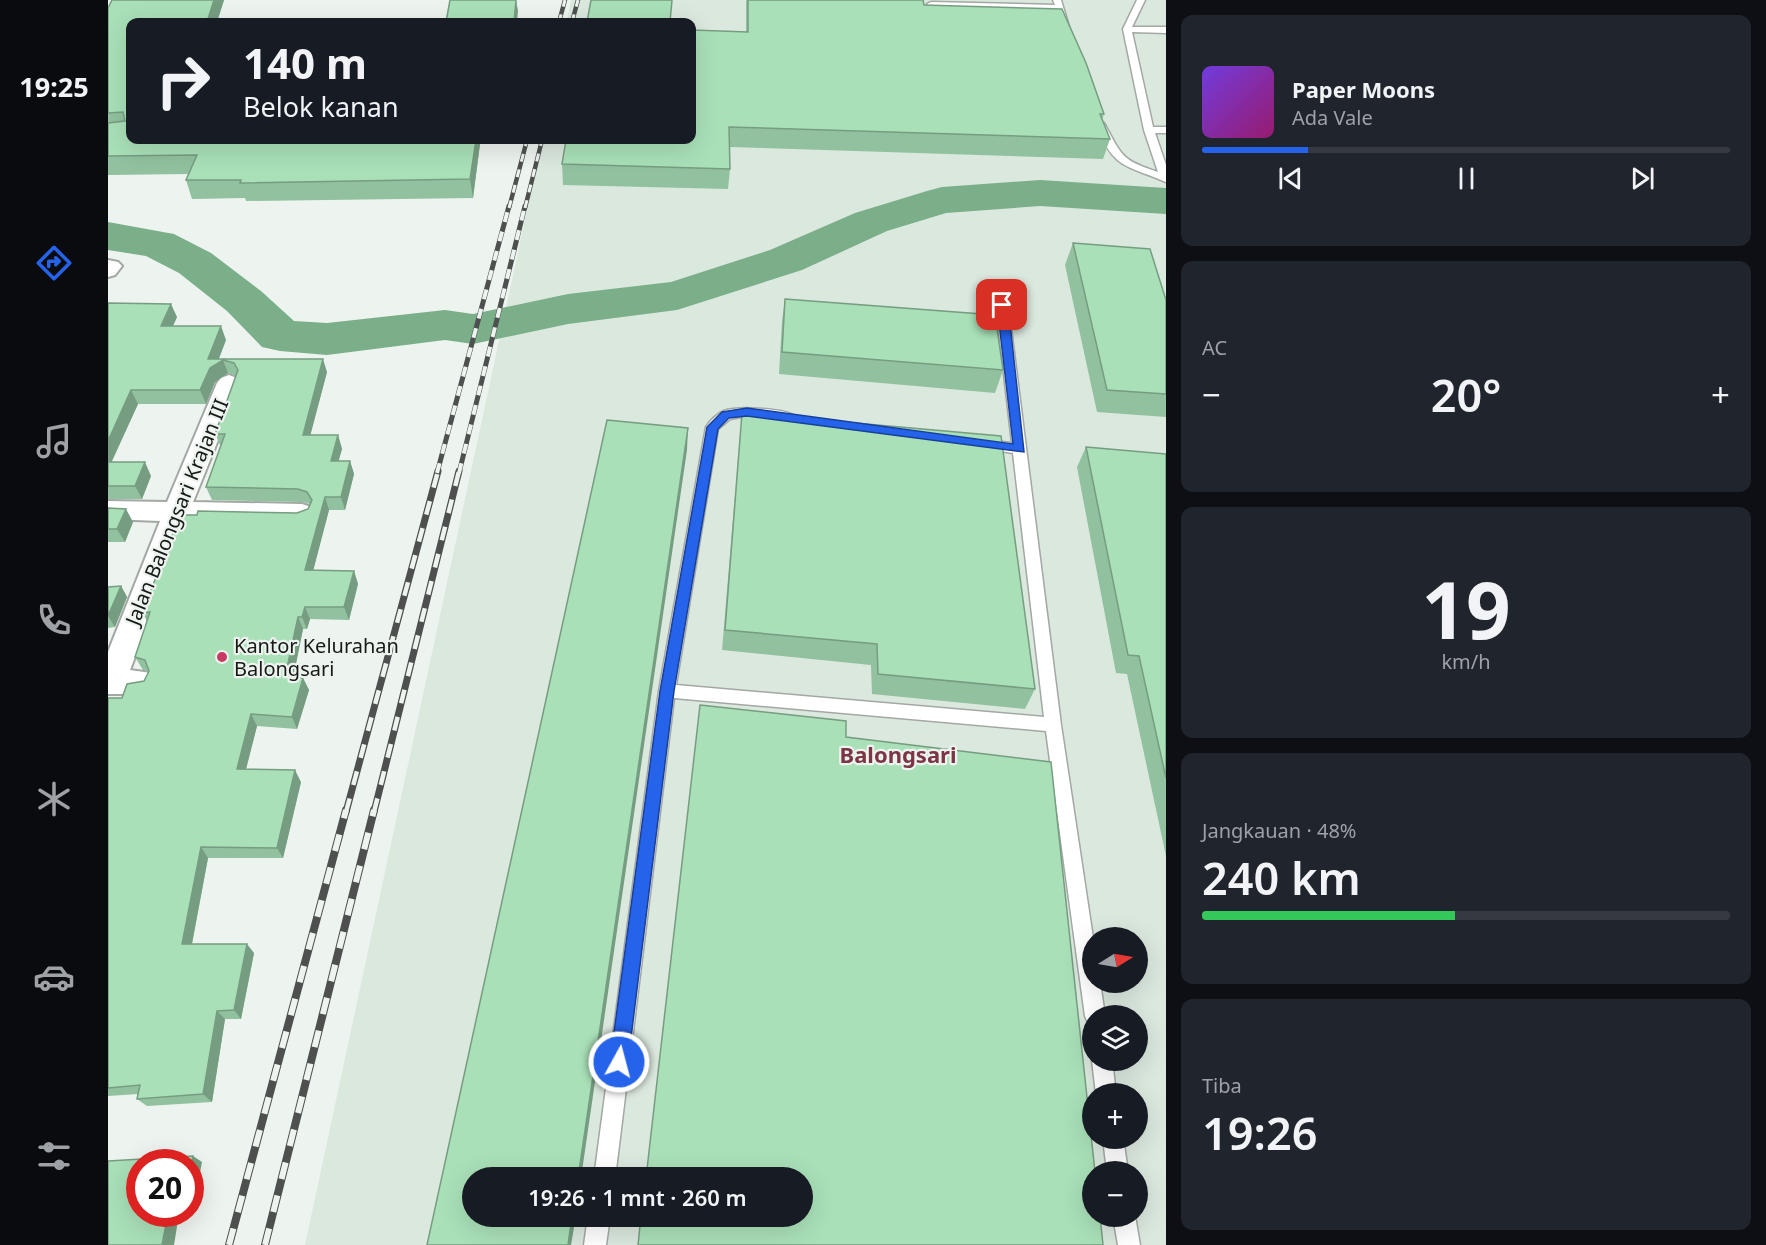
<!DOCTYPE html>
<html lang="id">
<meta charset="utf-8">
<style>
body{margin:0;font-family:"Noto Sans",sans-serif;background:#20242c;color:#f1f3f6;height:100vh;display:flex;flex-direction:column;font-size:22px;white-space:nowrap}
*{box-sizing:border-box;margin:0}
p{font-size:20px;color:#9ea1a6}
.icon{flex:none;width:33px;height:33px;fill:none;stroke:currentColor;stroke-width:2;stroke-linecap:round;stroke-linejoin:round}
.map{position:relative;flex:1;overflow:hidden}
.details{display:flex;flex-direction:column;gap:15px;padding:15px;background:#0d0f14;width:600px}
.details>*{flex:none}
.banner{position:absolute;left:18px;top:18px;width:570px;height:126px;border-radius:12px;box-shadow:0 6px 24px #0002;background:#171b24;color:#f1f3f6;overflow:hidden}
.needle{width:39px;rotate:79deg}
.controls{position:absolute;left:974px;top:927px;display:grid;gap:12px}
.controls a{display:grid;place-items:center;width:66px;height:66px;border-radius:50%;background:#171b24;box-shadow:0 6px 24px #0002;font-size:30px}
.speed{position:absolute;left:18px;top:1149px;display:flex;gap:12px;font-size:30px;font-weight:700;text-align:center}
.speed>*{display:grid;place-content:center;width:78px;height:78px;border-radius:50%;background:#171b24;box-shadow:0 6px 24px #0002;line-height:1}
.speed .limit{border:9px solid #d22;background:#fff;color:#111}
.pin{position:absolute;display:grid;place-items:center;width:51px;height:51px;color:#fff;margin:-26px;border-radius:12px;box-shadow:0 3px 9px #0006}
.me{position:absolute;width:66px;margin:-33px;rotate:7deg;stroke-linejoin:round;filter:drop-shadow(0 0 4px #0008)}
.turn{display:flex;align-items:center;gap:21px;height:126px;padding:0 18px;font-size:27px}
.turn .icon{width:78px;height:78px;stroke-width:2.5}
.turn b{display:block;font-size:42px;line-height:51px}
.big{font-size:45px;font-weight:600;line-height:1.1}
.details .widget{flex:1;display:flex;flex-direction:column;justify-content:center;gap:9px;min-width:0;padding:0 21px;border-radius:12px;background:#20242c}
.details .dial{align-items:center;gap:0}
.dial b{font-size:78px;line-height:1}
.song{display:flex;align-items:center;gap:18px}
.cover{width:72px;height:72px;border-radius:9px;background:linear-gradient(135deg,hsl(260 70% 55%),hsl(320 70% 35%))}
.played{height:6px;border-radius:3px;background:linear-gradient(90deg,#2563eb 20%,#363941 20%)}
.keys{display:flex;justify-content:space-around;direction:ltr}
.heat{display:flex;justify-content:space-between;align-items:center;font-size:33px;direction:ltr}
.charge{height:9px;border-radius:4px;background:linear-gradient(90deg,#34c759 48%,#363941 0)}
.trip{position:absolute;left:354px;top:1167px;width:351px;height:60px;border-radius:30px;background:#171b24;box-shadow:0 6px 24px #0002;font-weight:600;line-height:60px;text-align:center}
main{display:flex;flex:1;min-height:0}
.tab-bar{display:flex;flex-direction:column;width:108px;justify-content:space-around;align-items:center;background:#090b0e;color:#9ea1a6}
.tab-bar .icon{width:42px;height:42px}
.tab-bar .selected{color:#2563eb}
.tab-bar b{font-size:27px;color:#f1f3f6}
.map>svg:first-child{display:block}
.built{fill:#dbe8de;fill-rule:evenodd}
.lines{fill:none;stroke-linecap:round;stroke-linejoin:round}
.river{fill:#7aaf89;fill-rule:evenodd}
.lane-casing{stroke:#a3a8a4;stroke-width:3}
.street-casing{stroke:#a3a8a4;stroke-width:4}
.lane{fill:#fff;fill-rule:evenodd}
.street{fill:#fff;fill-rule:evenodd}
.rail-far3-casing{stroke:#4d504e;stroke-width:4.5}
.rail-far2-casing{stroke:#4d504e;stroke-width:5}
.rail-far1-casing{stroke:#4d504e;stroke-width:7}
.rail-casing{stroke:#4d504e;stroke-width:8}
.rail-far3{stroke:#edf3ee;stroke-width:3;stroke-dasharray:8;stroke-linecap:butt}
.rail-far2{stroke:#edf3ee;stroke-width:4;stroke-dasharray:10;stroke-linecap:butt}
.rail-far1{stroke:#edf3ee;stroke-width:4.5;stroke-dasharray:14;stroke-linecap:butt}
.rail{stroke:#edf3ee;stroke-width:6;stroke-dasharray:17;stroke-linecap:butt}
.wall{fill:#91c19e}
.shaded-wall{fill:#769d81}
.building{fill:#a9e0b8;stroke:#769d81;stroke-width:1.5}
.route{fill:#2563eb;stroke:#184099;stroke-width:1.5}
.poi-dot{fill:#c83963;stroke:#edf3ee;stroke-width:2}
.labels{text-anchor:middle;stroke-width:4.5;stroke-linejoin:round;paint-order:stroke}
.street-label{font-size:20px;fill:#171917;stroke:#edf3ee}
.poi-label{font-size:20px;fill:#171917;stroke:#edf3ee;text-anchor:start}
.quarter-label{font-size:22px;font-weight:bold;fill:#7c3545;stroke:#edf3ee}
</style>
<main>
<nav class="tab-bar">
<b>19:25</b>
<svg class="icon selected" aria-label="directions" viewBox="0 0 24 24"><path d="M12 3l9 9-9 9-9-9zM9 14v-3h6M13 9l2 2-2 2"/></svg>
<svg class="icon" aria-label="music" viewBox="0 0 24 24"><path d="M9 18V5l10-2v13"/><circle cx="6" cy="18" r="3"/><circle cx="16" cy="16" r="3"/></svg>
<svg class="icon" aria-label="phone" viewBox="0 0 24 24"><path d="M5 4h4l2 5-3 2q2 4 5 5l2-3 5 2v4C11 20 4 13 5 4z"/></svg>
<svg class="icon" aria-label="climate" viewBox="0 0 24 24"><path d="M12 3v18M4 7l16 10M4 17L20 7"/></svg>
<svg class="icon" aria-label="car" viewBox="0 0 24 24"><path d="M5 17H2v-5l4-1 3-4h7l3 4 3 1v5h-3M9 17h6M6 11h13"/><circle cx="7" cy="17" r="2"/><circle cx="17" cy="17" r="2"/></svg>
<svg class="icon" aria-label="filters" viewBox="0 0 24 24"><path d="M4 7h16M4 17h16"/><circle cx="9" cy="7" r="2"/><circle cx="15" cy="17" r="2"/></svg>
</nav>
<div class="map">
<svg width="1058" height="1245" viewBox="0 0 1058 1245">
<rect width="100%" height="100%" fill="#edf3ee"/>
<!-- built -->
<path class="built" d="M463,0H1058V1245H197L434,140H584V22H459ZM984,938H1029V982H984ZM984,1016H1029V1060H984ZM984,1094H1029V1138H984ZM984,1172H1029V1216H984ZM364,1178H694V1216H364Z"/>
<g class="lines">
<!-- river -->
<path class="river" d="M932,180L1058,188V214L932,206L838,213L779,231L694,270L569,310L460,324L365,344L337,340L219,355L172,351L154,347L119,311L71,273L38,256L0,250V222L66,234L103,253L153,291L186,321L219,323L337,310L365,314L460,294L563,282L662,250L747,213L819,191L834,187Z"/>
<!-- lane casing -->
<g class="lane-casing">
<path id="lane" d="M945,0H953L962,30H956L949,10L823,6L819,4L823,2L947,5Z
M1029,0H1037L1024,27H1058V33L1024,32L1045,127H1058V133H1047L1058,165V182C1019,165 1006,170 988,125L996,123C1014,156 1013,160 1050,172L1036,130L1015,29Z
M894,302L900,305L953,725L985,938L984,982H992L997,1016H984V1024L980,1023L977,1016L938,731L566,698L507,1178H486L551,691L598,427C602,421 609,414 616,411C629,406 681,408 690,418L684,422L639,416L622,419L610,429L568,685L936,717L905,453L874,448L867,444L874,440L904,443L888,305Z
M984,1060H1004L1008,1094H988Z
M995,1138H1015L1020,1172H999Z
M480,1216H502L498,1245H476Z
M1005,1216H1027L1032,1245H1010Z"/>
</g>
<!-- street casing -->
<g class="street-casing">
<path id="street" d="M0,260L10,262L14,266L7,275L0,277Z
M121,375L129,378L133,383L85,502L194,504L203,507L207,514L203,521L194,524L78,521L22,670L43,673L47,682L43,691L32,694H0V652L52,521L0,519V501L59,502L109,383L113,378Z"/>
</g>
<!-- lane -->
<use href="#lane" class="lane"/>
<!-- street -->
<use href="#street" class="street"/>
<!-- rail-far3 casing -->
<g class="rail-far3-casing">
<path id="rail-far3" d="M451,22L457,0
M464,22L470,0
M401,208L419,140
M417,208L434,140"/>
</g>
<!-- rail-far2 casing -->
<g class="rail-far2-casing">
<path id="rail-far2" d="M329,473L401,206
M351,473L417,206"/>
</g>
<!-- rail-far1 casing -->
<g class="rail-far1-casing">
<path id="rail-far1" d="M238,812L330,471
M266,812L351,471"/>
</g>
<!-- rail casing -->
<g class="rail-casing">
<path id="rail" d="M121,1245L238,810
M157,1245L266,810"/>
</g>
<!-- rail-far3 -->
<use href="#rail-far3" class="rail-far3"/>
<!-- rail-far2 -->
<use href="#rail-far2" class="rail-far2"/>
<!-- rail-far1 -->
<use href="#rail-far1" class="rail-far1"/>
<!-- rail -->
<use href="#rail" class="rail"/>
</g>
<!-- wall -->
<path class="wall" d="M4,0H116L109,22H22V140H371L372,144L365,198L138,201L137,198L84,199L78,180L80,174L0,175V8Z
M638,0H815L816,5L996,114L994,120L1002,139L995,159L621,147L622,169L620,189L455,185L454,164L638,32Z
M965,243L1058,300V417L989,412L957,265Z
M677,299L895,370L887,393L671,374L674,321Z
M0,303L69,317L65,326L118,340L110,359L219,372L202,435H230L234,449L230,461H242L246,474L237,510H221L205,570L246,571L250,584L241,620L202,619L199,629H195L185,677L195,678L201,690L189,729L149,726L138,769L193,782L175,858H100L84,944L146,953L133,1019H117L104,1102L39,1106L29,1099L30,1094L0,1096V698H14L36,681L41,671L35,670L27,657L39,621L34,613L189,513L200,509L202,504L195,502L104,500L98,487L113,447L107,434L128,376L120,373L107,382L98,404H30L3,462L43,476L34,499H0Z
M632,435L927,689L917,709L764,694L763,665L614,650Z
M978,447L1058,454V856L1019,674L1008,673L969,467Z
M0,508L25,522L17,542H0Z
M13,586L19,597L7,627L0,628V587Z"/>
<!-- shaded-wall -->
<path class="shaded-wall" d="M106,0H116L109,22H99Z
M408,0L410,11L409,22H406Z
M368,140H371L372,144L365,198L362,179Z
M63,304L69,317L59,339L53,326Z
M113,326L118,340L109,364L115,360L120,373L107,382L98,404L92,390L100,359Z
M215,359L219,372L199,448L195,435Z
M23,390L30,404L0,470V441Z
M580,428L579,450L473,1178H470Z
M230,435L234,449L227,474L223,461Z
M242,461L246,474L237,510L233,497Z
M37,462L43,476L34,499L27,486Z
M217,497L221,510L202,583L197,570Z
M18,509L25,522L17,542L9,529Z
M246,571L250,584L241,620L236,607Z
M13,586L19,597L7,627L0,616Z
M197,607L202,619L199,629L194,617Z
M190,617L195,629L183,689L177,677Z
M195,678L201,690L189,729L184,717Z
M143,714L149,726L135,781L129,769Z
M187,770L193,782L175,858L169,848Z
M93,847L100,858L82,954L74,944Z
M139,944L146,953L133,1019L126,1010Z
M109,1011L117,1019L104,1102L95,1094Z
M85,1156L94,1162L85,1211L82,1209V1170Z
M60,1214H71L66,1245H54Z
M464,1216H468L463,1245H460Z"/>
<!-- building -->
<path class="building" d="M4,0H106L99,22H22V140H368L362,179L132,183L133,180H78L89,155L0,156V123L17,121L15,112L0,113V8Z
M342,0H408L406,22H338Z
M483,0H564L562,22H479Z
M640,0H815L816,5L954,9L978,63L996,114H992L1002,139L621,127L622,169L454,164L458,140H584V30L640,32Z
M965,243L1042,249L1058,300V394L999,390Z
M677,299L887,315L895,370L674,352Z
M0,303L63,304L53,326H113L100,359H215L195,435H230L223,461H242L233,497H217L197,570L246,571L236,607H197L194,617H190L177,677L195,678L184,717L143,714L129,769L187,770L169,848L93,847L74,944H139L126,1010L109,1011L95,1094L29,1099L32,1085L0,1088V698H14L19,684L36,681L41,671L37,660L27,657L42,612L34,613L72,515H89L90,511L189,513L200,509L204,500L199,492L190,489L98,487L117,434H107L130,370L126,363L115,360L102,368L92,390H23L0,441Z
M634,413L893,436L927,689L770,674L769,644L617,630Z
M499,420L580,428L470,1178H364V1216H464L460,1245H319Z
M978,447L1058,454V778L1031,656L1020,655Z
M0,462H37L27,486H0Z
M0,508L18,509L9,529H0Z
M13,586L0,616V587Z
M592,705L738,721V737L943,762L987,1172H984V1216H992L995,1245H530L533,1216H694V1178H538Z
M85,1156L82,1170V1162H32V1214H60L54,1245H0V1161Z"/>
<!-- route -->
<path class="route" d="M894,301L900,305L916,452L639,416L621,418L610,429L566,691L520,1062L517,1068L511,1071L504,1068L502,1062L552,691L599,427L614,412L639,408L905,444L889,305Z"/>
<!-- markers -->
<circle class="poi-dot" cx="114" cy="657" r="6"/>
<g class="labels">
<!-- street labels -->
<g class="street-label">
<text transform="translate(69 512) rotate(-68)" y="7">Jalan Balongsari Krajan III</text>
</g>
<!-- poi labels -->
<g class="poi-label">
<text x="126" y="653">Kantor Kelurahan<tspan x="126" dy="23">Balongsari</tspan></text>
</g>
<!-- quarter labels -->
<g class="quarter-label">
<text x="790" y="763">Balongsari</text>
</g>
</g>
</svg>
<div class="controls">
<a><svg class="needle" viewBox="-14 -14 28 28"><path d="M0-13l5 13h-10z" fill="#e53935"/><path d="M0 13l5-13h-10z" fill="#9ea1a6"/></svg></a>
<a><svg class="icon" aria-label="layers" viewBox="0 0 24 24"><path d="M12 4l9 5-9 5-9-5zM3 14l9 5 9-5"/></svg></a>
<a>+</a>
<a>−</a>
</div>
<div class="speed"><div class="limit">20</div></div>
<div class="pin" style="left:894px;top:305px;background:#d93025"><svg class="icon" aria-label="arrive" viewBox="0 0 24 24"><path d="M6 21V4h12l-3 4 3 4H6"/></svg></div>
<svg class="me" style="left:511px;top:1062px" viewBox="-20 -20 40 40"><circle r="17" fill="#2563eb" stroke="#fff" stroke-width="3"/><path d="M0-11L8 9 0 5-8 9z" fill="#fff"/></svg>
<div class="trip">19:26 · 1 mnt · 260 m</div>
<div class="banner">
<div class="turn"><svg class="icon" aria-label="right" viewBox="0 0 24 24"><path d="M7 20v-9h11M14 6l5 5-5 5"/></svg><div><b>140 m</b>Belok kanan</div></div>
</div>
</div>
<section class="details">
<div class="widget">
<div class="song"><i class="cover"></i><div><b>Paper Moons</b><p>Ada Vale</p></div></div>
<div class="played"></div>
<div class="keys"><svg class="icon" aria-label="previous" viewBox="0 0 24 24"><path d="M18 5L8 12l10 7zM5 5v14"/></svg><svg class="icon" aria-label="pause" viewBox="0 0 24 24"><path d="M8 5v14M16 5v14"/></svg><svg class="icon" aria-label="next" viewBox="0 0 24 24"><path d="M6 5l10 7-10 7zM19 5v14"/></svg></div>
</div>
<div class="widget"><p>AC</p>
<div class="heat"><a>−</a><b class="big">20°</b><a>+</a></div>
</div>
<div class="widget dial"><b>19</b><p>km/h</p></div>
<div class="widget"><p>Jangkauan · 48%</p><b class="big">240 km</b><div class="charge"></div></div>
<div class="widget"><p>Tiba</p><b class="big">19:26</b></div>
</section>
</main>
